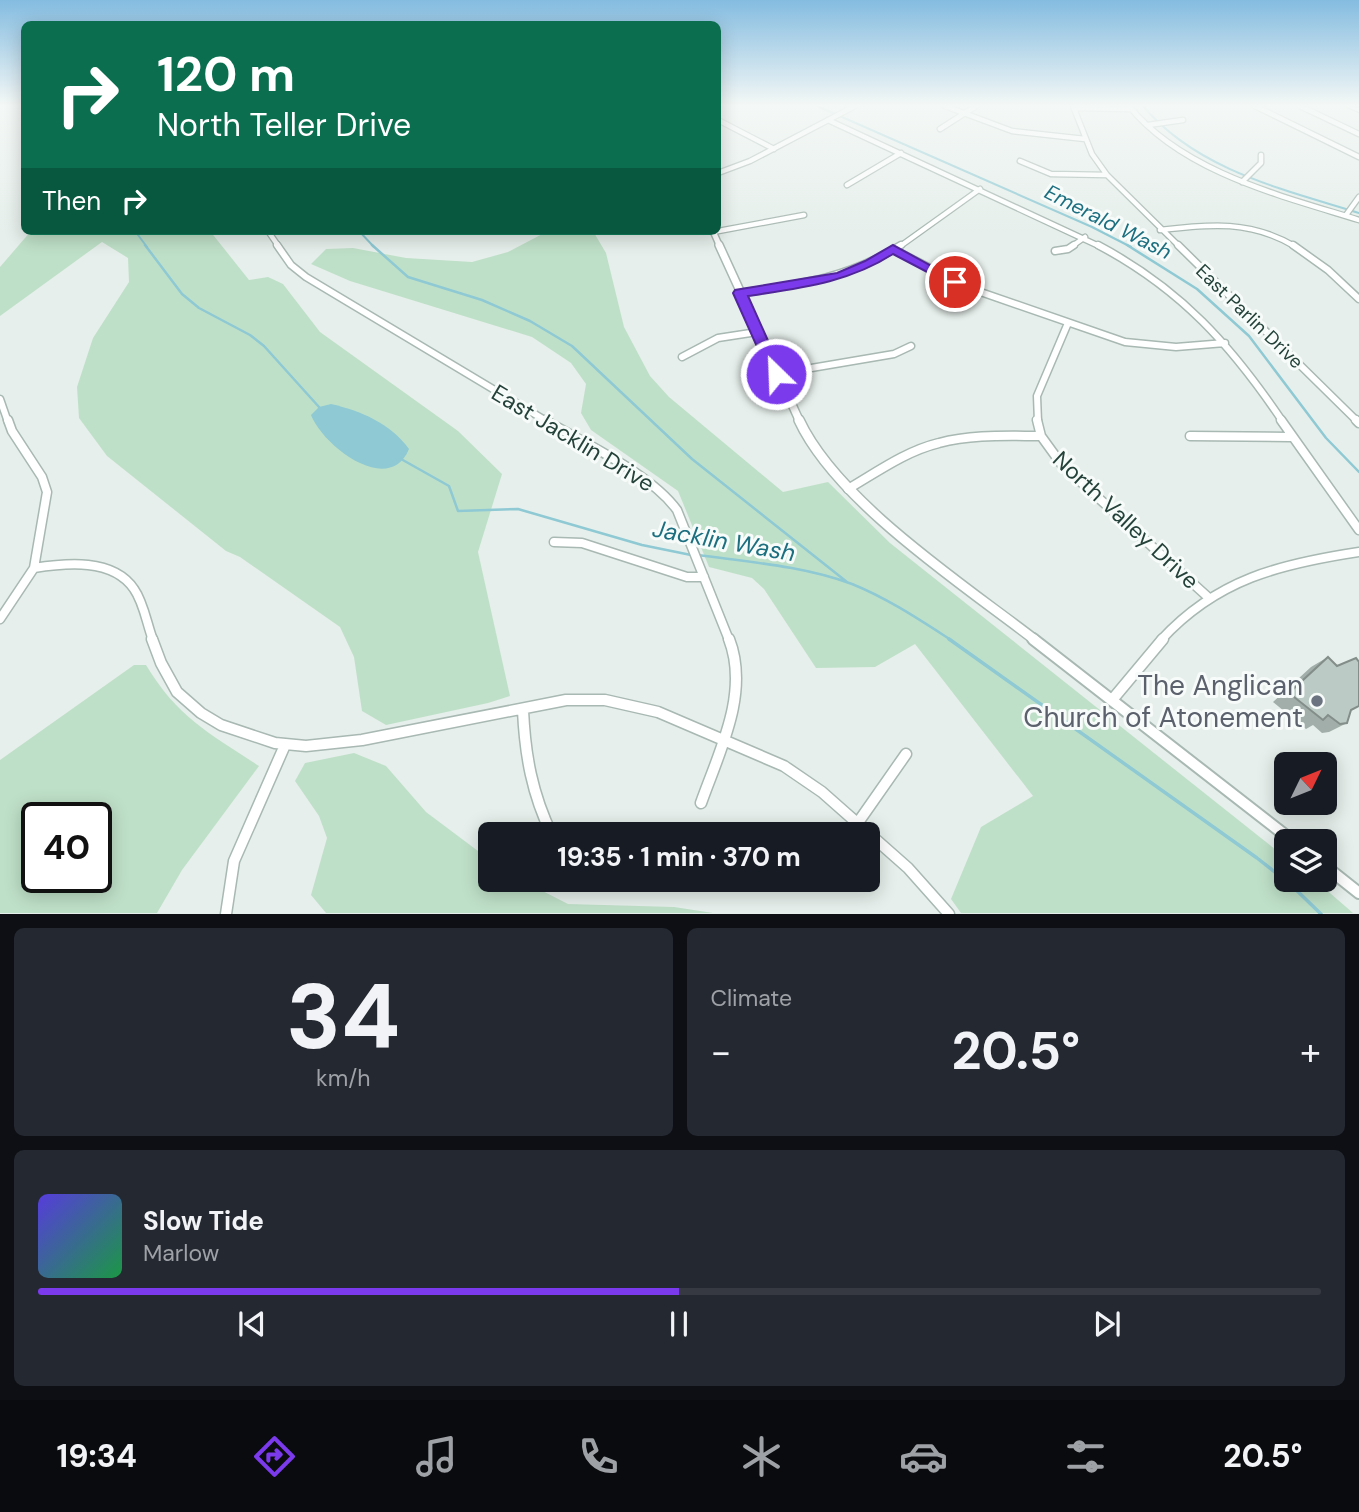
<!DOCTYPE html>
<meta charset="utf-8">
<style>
body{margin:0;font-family:"DM Sans",sans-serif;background:#242831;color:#f1f3f6;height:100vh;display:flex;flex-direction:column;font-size:26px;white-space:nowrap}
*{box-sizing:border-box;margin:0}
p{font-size:23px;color:#9ea1a6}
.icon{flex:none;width:38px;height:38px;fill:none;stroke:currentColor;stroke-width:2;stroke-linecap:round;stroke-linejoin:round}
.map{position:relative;height:914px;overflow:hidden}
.drawer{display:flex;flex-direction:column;gap:14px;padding:14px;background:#0d0f14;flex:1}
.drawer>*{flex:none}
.guide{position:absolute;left:21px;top:21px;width:700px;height:214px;border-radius:10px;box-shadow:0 4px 18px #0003;background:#0b6e4f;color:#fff;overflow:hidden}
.needle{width:46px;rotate:47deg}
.tools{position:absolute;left:1274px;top:752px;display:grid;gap:14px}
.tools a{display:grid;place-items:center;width:63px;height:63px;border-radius:10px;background:#171b24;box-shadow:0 4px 18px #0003;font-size:35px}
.speed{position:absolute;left:21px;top:802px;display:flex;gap:14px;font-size:35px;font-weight:700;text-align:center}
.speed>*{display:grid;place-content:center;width:91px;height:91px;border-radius:50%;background:#171b24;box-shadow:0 4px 18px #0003;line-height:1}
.speed .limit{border:4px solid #111;border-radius:10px;background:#fff;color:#111}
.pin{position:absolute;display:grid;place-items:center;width:60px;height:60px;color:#fff;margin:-30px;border:4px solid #fff;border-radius:50%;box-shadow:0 2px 7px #0007}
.me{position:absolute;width:77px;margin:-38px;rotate:336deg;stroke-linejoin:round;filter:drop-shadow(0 0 5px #0008)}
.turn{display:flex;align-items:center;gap:24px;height:147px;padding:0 21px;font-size:32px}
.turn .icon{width:91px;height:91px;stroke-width:2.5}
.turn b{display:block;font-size:49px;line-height:60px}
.then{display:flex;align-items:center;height:66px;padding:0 21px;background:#0003;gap:14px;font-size:26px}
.big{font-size:52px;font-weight:700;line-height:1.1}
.drawer .tile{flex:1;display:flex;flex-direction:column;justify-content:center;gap:10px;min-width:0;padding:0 24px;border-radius:10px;background:#242831}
.drawer .dial{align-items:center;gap:0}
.dial b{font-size:91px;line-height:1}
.song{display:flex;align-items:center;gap:21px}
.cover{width:84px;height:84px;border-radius:10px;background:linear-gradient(135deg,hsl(250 70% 55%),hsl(140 70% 35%))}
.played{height:7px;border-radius:4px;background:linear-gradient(90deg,#7c3aed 50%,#363941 50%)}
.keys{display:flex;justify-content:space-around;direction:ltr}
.heat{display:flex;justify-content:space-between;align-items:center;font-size:38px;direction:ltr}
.drawer .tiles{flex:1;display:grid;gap:14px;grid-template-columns:1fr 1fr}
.tile:last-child{grid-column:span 2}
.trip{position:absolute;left:478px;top:822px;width:402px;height:70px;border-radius:10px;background:#171b24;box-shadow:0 4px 18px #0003;font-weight:700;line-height:70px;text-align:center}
.menu{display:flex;height:112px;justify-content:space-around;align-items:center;background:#090b0e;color:#9ea1a6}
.menu .icon{width:49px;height:49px}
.menu .current{color:#7c3aed}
.menu b{font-size:32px;color:#f1f3f6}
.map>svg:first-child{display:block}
.green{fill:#bfe0c8;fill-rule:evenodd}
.water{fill:#8ec9d4}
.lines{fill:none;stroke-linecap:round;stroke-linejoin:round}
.stream-far2{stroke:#8ec9d4;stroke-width:2}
.stream-far1{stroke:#8ec9d4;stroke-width:2.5}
.stream{stroke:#8ec9d4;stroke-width:3.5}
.minor-far3-casing{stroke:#a8b8b2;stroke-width:7}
.minor-far2-casing{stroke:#a8b8b2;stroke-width:9}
.minor-far1-casing{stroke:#a8b8b2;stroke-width:11}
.minor-casing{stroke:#a8b8b2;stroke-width:13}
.tertiary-far3-casing{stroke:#a8b8b2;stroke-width:8}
.tertiary-far2-casing{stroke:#a8b8b2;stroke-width:10}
.tertiary-far1-casing{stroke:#a8b8b2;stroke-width:12}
.tertiary-casing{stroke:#a8b8b2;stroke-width:14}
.secondary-casing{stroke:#a4bbb3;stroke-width:3}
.minor-far3{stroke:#fff;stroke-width:4.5}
.minor-far2{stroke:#fff;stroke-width:6}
.minor-far1{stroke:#fff;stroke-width:8}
.minor{stroke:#fff;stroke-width:10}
.tertiary-far3{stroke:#fff;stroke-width:5}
.tertiary-far2{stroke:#fff;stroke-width:7}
.tertiary-far1{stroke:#fff;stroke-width:9}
.tertiary{stroke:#fff;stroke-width:10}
.secondary{fill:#fff;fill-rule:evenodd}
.wall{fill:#a1aea9}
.building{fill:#bbcac4;stroke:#838d89;stroke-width:2}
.route{fill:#7c3aed;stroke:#51269a;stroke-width:2}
.worship-dot{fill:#6b7280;stroke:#f7fbf9;stroke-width:2.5}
.labels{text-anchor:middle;stroke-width:6;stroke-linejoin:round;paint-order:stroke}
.far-street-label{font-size:19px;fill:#24423a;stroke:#f7fbf9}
.far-water-label{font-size:21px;font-style:italic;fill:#1c6f80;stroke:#f7fbf9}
.street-label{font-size:23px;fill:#24423a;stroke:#f7fbf9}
.water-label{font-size:24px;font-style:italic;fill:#1c6f80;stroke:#f7fbf9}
.near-worship-label{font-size:28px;fill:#5b616d;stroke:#f7fbf9;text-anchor:end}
</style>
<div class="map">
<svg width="1359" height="914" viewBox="0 0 1359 914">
<rect width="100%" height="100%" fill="#e6efeb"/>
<!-- green -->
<path class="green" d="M31,231H210L249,280L268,277L283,284L320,332L458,431L502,474L478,552L510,696L488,703L386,725L362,711L354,657L340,627L240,557L226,551L107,456L79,418L77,387L93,338L129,282L128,258L102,242L0,316V267Z
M548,231H593L606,253L624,327L650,376L669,397L783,492L828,482L890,543L1286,858V880H1315L1353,913H961L951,899L981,827L1033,796L915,644L875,667L816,668L764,589L752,578L709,567L678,491L591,430L581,413L586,384L571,363L532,337L350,281L311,264L326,249L353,248L406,258L472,262L508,252Z
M134,665H146C178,718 209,733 259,766L182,870L157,913H0V760ZM96,817V877H37V817Z
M354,753L386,766L426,812L490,860V880H521L568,904L674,907L713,913H326L311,895L327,838L319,816L295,781L305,763Z"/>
<!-- water -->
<path class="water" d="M331,404C361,411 390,423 409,449C389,497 323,446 311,415L319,407Z"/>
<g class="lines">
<!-- stream-far2 -->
<path class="stream-far2" d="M817,106L1092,227L1131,247
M1143,106C1197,170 1282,189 1359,213
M135,231L147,247
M359,231L374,247"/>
<!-- stream-far1 -->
<path class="stream-far1" d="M145,245L182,294L199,308L250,335L264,346L319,407
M372,245L408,277L482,300L530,321L572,346L692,459L847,582
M1127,245L1197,289L1249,336L1326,438L1359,472
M401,459L449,486L458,511L518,509L642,545L691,555
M698,555C749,562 803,566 852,584C887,598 920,620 951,640"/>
<!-- stream -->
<path class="stream" d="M949,639L1257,858L1290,884L1321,914"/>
<!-- minor-far3 casing -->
<g class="minor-far3-casing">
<path id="minor-far3" d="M945,106L1012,131L1085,139
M1073,106L1092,154L1107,175L1180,247
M1129,106C1182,172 1282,196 1359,220
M1255,106L1359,157
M1300,106L1359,134
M1075,108L1131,109
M718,120L774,149
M828,120L1101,247
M1148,125L1183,120
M940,129L976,106
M1020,161L1051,174L1107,175
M718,173L750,161L855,106
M1242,182L1261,163V155
M847,185L901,153
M1346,215L1359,197
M1160,230C1210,224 1251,220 1296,247
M268,231L279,247
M713,232L804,215
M899,247L980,189
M1071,247L1085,237"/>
</g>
<!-- minor-far2 casing -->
<g class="minor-far2-casing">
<path id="minor-far2" d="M277,245L291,265L306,277L548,422
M1098,245C1181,289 1231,345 1283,422
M1178,245L1358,422
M1293,245L1328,270L1359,299
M893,249L969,288L1125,342L1176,347L1225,343
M1055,251L1068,249L1074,245
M740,293C801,284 848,278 901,245
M682,357L718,338L757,332
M776,374L894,354L911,346
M0,399L8,422
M1038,422L1037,396L1068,323"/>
</g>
<!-- minor-far1 casing -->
<g class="minor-far1-casing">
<path id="minor-far1" d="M545,420C585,444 650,473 677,510L729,640
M1037,420L1041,436L1062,465L1209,598
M1281,420L1359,530
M1356,420L1359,423
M1190,436L1290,437
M848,489C877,472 906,451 939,443C972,434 1007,436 1041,436
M554,542L582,543L687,577H704
M34,568C66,563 113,558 134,589C144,603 147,625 153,640
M0,619L34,568L47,492L42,477L12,431L8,420
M1161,640C1217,579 1280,564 1359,552"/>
</g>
<!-- minor casing -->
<g class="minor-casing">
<path id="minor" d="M152,639L161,663L177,692L201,713L221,725L275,743L306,746L362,740L566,700H605L658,712L784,766L822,792L908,868L949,914
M1112,700L1163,639
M523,710C525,755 532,794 552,835
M701,803C719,752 750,693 729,639
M857,824L906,754
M226,914L234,861L285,745"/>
</g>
<!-- tertiary-far3 casing -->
<g class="tertiary-far3-casing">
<path id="tertiary-far3" d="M713,231L720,247"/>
</g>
<!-- tertiary-far2 casing -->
<g class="tertiary-far2-casing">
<path id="tertiary-far2" d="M719,245L800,422"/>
</g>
<!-- tertiary-far1 casing -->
<g class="tertiary-far1-casing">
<path id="tertiary-far1" d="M799,420C837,502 964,585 1035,640"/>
</g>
<!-- tertiary casing -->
<g class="tertiary-casing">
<path id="tertiary" d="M1033,639L1294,842
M1325,866L1359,893"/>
</g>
<!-- secondary casing -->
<g class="secondary-casing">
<path id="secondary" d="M1347,106L1359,108V112L1348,107Z"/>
</g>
<!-- minor-far3 -->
<use href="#minor-far3" class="minor-far3"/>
<!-- minor-far2 -->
<use href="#minor-far2" class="minor-far2"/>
<!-- minor-far1 -->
<use href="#minor-far1" class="minor-far1"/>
<!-- minor -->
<use href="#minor" class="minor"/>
<!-- tertiary-far3 -->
<use href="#tertiary-far3" class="tertiary-far3"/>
<!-- tertiary-far2 -->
<use href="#tertiary-far2" class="tertiary-far2"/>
<!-- tertiary-far1 -->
<use href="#tertiary-far1" class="tertiary-far1"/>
<!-- tertiary -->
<use href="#tertiary" class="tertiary"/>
<!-- secondary -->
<use href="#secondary" class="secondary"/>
</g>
<!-- wall -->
<path class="wall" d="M1328,657L1347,723L1329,732L1322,733L1313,725L1306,729L1273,702L1311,667Z"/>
<!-- building -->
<path class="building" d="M1328,657L1337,666L1356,658L1359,662V706L1351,710L1347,723L1340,724L1328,715L1323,720L1289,693Z"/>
<!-- sky -->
<linearGradient id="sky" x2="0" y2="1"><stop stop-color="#84bce0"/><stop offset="0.45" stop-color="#f4f8f6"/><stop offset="1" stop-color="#f4f8f6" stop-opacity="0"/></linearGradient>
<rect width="1359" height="234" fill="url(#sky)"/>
<!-- route -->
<path class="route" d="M893,245L961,282L955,286L950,284L893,254C848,283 800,288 748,296L783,374L781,378H771L733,293L735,290L837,273L865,261Z"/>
<!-- markers -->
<circle class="worship-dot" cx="1317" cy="701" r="7"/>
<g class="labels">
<!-- far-street labels -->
<g class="far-street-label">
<text transform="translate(1250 316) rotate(44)" y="7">East Parlin Drive</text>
</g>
<!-- far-water labels -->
<g class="far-water-label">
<text transform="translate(1108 222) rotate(27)" y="7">Emerald Wash</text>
</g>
<!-- street labels -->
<g class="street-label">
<text transform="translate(573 438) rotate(31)" y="8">East Jacklin Drive</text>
<text transform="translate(1126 520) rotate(43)" y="8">North Valley Drive</text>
</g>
<!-- water labels -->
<g class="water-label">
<text transform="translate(724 541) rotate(10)" y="8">Jacklin Wash</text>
</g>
<!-- near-worship labels -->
<g class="near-worship-label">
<text x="1303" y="695">The Anglican<tspan x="1303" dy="32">Church of Atonement</tspan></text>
</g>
</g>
</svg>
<div class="tools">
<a><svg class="needle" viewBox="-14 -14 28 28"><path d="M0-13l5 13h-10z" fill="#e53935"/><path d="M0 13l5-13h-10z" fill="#9ea1a6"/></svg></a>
<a><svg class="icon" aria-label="layers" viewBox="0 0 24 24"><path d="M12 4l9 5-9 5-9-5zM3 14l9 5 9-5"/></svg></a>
</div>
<div class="speed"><div class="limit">40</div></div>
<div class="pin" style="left:955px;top:282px;background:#d93025"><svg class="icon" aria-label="arrive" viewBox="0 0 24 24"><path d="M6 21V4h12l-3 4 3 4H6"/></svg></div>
<svg class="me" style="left:776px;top:374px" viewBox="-20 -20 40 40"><circle r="17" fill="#7c3aed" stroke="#fff" stroke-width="3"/><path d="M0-11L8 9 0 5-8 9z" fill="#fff"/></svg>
<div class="trip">19:35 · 1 min · 370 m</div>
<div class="guide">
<div class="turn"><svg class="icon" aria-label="right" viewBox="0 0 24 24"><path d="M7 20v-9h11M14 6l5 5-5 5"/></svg><div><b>120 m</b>North Teller Drive</div></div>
<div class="then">Then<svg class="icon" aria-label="right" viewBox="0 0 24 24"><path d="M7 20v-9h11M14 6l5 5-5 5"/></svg></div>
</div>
</div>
<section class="drawer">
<div class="tiles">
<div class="tile dial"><b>34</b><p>km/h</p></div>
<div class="tile"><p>Climate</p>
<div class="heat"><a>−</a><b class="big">20.5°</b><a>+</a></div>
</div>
<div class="tile">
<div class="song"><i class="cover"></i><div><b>Slow Tide</b><p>Marlow</p></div></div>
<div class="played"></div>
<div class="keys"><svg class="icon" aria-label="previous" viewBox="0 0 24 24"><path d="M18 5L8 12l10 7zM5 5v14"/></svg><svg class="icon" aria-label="pause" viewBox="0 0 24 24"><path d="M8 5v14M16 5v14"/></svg><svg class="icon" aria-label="next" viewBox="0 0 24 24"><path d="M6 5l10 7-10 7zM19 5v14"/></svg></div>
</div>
</div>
</section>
<nav class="menu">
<b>19:34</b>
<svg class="icon current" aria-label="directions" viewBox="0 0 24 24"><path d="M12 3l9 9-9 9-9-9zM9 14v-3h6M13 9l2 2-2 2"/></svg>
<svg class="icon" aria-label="music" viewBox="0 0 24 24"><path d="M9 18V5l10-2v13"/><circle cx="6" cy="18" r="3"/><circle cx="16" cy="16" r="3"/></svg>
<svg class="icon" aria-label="phone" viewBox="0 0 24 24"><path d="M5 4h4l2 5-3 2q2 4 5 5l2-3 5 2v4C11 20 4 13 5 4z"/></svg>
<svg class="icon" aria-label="climate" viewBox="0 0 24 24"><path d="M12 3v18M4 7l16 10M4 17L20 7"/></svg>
<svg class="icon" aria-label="car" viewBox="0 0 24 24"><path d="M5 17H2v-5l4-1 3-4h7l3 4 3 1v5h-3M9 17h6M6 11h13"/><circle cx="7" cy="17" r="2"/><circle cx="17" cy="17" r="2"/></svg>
<svg class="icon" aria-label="filters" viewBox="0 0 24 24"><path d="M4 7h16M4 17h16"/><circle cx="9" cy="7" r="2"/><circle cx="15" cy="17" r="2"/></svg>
<b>20.5°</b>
</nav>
